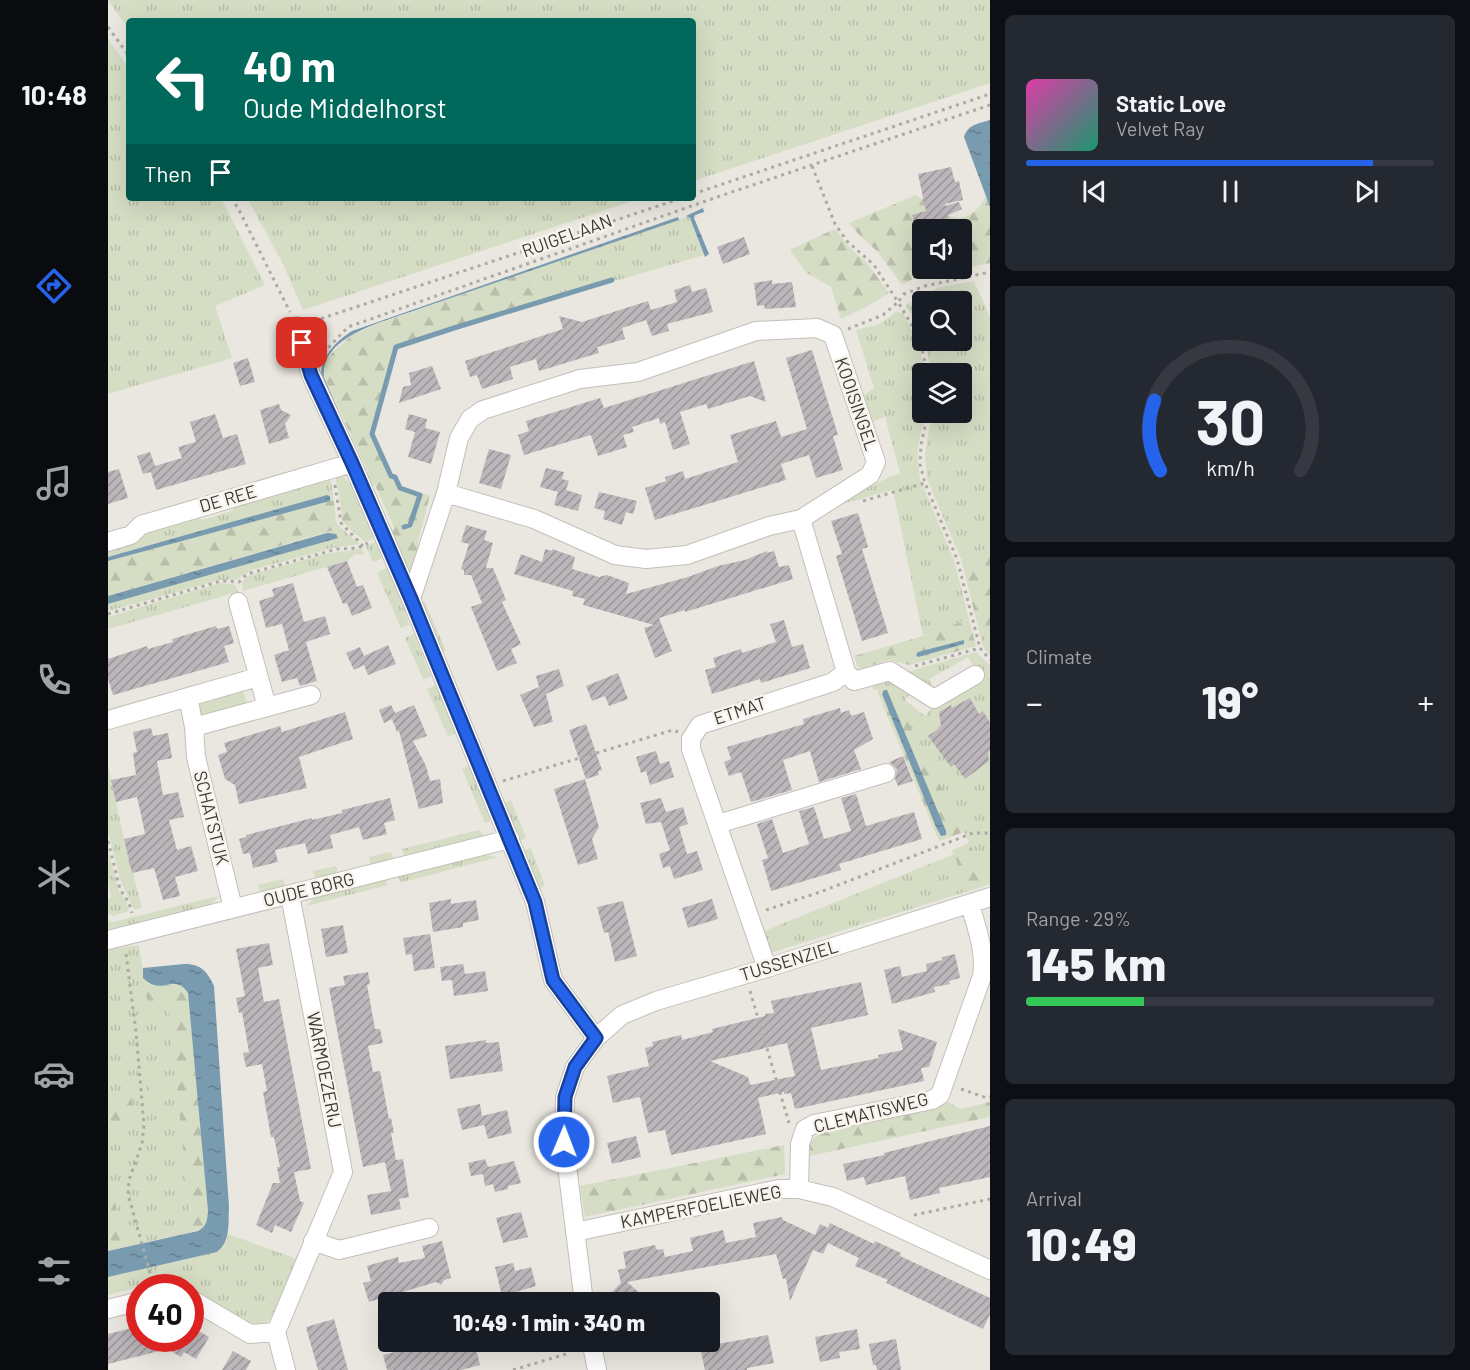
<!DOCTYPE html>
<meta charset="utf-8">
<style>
body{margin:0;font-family:Barlow,sans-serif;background:#242831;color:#f1f3f6;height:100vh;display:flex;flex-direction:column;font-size:22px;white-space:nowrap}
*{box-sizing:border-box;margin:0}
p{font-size:20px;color:#9ea1a6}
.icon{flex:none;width:33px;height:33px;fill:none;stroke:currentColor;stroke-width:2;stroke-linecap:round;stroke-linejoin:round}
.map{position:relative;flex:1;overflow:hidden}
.side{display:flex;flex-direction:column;gap:15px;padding:15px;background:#0d0f14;width:480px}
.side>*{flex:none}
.hud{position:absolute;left:18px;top:18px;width:570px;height:183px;border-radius:6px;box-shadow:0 6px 24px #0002;background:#00695c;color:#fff;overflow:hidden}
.fabs{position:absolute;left:804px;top:219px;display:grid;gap:12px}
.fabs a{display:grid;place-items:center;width:60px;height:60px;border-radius:6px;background:#171b24;box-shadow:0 6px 24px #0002;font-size:30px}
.speed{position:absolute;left:18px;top:1274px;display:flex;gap:12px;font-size:30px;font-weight:700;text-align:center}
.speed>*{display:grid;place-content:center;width:78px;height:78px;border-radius:50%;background:#171b24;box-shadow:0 6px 24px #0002;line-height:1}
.speed .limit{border:9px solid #d22;background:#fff;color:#111}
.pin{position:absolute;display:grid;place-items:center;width:51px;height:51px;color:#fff;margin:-26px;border-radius:12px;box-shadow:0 3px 9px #0006}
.me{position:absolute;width:66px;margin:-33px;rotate:1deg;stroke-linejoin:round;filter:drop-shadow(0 0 4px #0008)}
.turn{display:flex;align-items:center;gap:21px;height:126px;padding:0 18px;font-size:27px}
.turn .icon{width:78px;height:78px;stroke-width:2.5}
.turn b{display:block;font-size:42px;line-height:51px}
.then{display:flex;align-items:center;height:57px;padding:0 18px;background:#0003;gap:12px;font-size:22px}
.big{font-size:45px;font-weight:800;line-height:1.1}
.side .tile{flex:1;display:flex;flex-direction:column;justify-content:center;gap:9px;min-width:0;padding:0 21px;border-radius:9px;background:#242831}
.side .dial{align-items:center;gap:0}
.dial svg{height:156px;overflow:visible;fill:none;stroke:#363941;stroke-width:7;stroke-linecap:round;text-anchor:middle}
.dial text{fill:#f1f3f6;stroke:none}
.song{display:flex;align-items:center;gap:18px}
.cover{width:72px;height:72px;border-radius:9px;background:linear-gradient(135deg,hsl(320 70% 55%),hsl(160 70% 35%))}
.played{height:6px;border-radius:3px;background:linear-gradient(90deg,#2563eb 85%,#363941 85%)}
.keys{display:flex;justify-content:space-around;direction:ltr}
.heat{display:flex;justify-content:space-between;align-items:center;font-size:33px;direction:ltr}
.charge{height:9px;border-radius:4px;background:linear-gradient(90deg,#34c759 29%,#363941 0)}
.trip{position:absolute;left:270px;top:1292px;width:342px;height:60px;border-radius:6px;background:#171b24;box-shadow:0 6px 24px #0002;font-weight:800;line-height:60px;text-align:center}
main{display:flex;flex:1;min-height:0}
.tabs{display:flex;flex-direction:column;width:108px;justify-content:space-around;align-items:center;background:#090b0e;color:#9ea1a6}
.tabs .icon{width:42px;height:42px}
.tabs .current{color:#2563eb}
.tabs b{font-size:27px;color:#f1f3f6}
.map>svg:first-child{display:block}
.grass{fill:url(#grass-tufts)}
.forest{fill:url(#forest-firs);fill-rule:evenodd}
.park{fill:#d5ddc4}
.water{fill:url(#water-ripples)}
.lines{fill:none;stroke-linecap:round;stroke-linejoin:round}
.stream{stroke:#799bb0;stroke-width:5}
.building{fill:url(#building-hatch);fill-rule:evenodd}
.minor-casing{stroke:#c3bfb9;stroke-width:20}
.path{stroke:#acaaa4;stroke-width:3;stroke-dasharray:3 4.5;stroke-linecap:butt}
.minor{stroke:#fff;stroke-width:18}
.route-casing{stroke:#184099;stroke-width:15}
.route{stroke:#2563eb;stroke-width:10}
.labels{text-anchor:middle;stroke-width:5;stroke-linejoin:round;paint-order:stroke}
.street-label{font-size:18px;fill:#3a3936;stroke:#f8f4ed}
</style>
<main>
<nav class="tabs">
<b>10:48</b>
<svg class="icon current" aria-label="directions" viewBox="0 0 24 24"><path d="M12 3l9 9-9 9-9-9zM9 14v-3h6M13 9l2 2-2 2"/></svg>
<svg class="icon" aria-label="music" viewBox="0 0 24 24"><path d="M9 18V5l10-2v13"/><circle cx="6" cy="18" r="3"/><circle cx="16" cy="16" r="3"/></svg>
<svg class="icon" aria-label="phone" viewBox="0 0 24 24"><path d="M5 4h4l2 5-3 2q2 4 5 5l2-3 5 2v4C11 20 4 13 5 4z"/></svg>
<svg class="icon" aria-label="climate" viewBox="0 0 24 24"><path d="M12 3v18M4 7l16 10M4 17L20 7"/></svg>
<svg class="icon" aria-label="car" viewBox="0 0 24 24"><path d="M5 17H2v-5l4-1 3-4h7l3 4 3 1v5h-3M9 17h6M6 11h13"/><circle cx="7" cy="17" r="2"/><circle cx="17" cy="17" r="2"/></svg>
<svg class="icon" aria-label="filters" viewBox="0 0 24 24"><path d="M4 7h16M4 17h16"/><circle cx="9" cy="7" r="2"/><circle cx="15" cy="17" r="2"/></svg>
</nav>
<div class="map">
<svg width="882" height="1370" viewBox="0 0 882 1370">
<defs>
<pattern id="grass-tufts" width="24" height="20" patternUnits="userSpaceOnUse" patternTransform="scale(1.5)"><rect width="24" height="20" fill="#d5ddc4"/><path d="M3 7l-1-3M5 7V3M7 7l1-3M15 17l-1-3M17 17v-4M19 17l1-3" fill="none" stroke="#b8bea9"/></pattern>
<pattern id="forest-firs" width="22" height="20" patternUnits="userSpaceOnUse" patternTransform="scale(1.5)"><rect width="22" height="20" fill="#d5ddc4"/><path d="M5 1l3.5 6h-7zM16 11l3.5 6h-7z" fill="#b8bea9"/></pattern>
<pattern id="water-ripples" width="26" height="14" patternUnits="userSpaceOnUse" patternTransform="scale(1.5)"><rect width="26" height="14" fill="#799bb0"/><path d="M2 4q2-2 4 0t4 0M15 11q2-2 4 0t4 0" fill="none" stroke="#647f90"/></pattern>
<pattern id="building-hatch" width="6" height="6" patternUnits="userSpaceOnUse" patternTransform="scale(1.5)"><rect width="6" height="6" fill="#bcb6ba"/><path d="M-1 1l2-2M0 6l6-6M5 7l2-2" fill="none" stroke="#9a9598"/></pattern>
</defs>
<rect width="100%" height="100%" fill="#eae7e0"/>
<!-- grass -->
<path class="grass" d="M0,0H882V83L585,181V21H21V30Z
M0,39L21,68V198H113L157,285L107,306L124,358L0,394Z
M139,198H534L195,310L175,264Z
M578,217L582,218L596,255L510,280H506L505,279L433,301L424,270Z
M866,281L882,317V547L853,559L819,479L817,454L824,413L854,412V374L824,373L816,341L854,340V302H814V336L798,305L829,288Z
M788,312L795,313C806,334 814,350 817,373L814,374V412L817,413L810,447V462L812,479L846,560L861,619L815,636L785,490L730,505L775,480L792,473L777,417L761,423L753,397L766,388L748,330L772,324Z
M233,475L243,484L246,493L232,499L227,476Z
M222,477L226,501H222V496L219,495L0,557V549L35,531L87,516L94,520L124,511L128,504Z
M259,521L266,538L257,542L239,526Z
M233,528L251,544L224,548L144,570L127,580H112L0,611V604Z
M268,542L275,558L265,562L258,546Z
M253,549L256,555L247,554L239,561L135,591C133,582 135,580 142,575L217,554Z
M280,567L294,601L301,625L293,628L269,573Z
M112,583L124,584L128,586L130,592L0,629V617Z
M312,601L317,602L338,651L331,654Z
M882,632V655L876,649L872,635Z
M306,634L323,677L315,679L297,638Z
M868,652L882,665V884L781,684L765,690L764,684L783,678L804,691L797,700L817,716L825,707L872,678L860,657L821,679L827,690L799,672Z
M328,685L348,734L340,736L319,689Z
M0,764L16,839L34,908L26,910L13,882L0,832Z
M361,765L380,810L382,821L377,823L354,769Z
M403,800L418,838L411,841L395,803Z
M371,830L376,835L372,838L297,858L294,849Z
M423,848L437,886L429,889L416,851Z
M0,850L11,891L18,901L21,911L5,916L0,914V900L3,897L0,881Z
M283,852L286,860L263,866L261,857Z
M846,854L864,890L662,953L654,932Z
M376,855L390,857L292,883L291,877Z
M228,866L230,875L208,881L205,871Z
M175,879L178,888L153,895L150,885Z
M278,880L280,885L198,906L208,897Z
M110,896L107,901L97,908L0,931V920L5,922Z
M31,945L36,979L32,987L60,1007L84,1232L13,1248L6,1191H0V1129L26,1126L23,1094L0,1097V949Z
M120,1234L192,1260L168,1312C164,1317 161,1322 154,1324C138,1327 98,1298 83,1290L82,1287L54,1281L0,1295V1277L109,1252L119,1240Z"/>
<!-- forest -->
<path class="forest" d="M808,195L812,198L821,199C841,223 862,226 878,196L882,207V263L805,279L794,285L770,252L753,237L741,223ZM814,230H854V268H814Z
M727,229L742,248L759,263L781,293L760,306L733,319L723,287L699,273L683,252V249Z
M424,270L433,301L287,347L262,433L282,477L287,479L291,489L322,495L309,545L314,544L304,575H298L292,549L282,530L287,529L267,485L263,488L256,474L260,472L220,385L216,374L217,362L226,351L243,336L269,324Z
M246,493L259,521L239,526L234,520L232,499Z
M222,501H226L228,522L233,528L0,596V561Z
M882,547V632L872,635L853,559Z
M861,619L868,646L801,665L781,660L755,668L750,667L746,656L815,636Z
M781,684L856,832L831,841L768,688Z
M861,842L882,884L864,890L844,851Z
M36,979L41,984L65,985L71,982C80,988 81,996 83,1006L100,1211L99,1222L96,1227L84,1232L60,1007L45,1005L31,987Z
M23,1094L27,1126L0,1129V1097Z
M838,1101L853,1109L882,1102V1117L702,1156C699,1143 706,1137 716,1131L818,1111L832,1106Z
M676,1145L677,1174L477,1217L472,1186Z
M6,1190L13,1248L0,1251V1191Z"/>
<!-- park -->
<path class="park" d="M134,688L140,706L94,716L89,710V704L93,699Z
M50,1065L54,1103L44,1104L40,1066Z"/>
<!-- water -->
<path class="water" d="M882,120V207L856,137C860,124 870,124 882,120Z
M595,208L596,212L587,215L586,218L601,254L597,257L582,218L578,216Z
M570,217L571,220L270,323C247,332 213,347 216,377L257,472L213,376C213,357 228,341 244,331Z
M219,495L222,496V501L0,561V557Z
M219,533L228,534L230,538L0,604V596Z
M856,640V644L810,657L808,655L810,652Z
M776,690H779L838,831V835L833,836L828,827L774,694Z
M76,964C93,964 99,971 106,986L121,1207C120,1224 123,1241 109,1252L0,1277V1251L90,1231C99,1226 99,1221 100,1211L80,993C67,972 53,997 35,978V968Z"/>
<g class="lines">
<!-- stream -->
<path class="stream" d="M296,527L302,525L312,495L292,488L287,477L283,476L264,434L288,347L346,328L504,280"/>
</g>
<!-- building -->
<path class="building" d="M843,167L847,182L851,181L855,200L837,204V206L851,202L854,209L840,215L843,230H823L822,224L808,230L804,215L818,211L810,174Z
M636,237L642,254L615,264L609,247Z
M664,280V284L684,282L688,307L657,309L656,305L649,306L646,283Z
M582,285L584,292L598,288L605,312L559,324L561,331L544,336L538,320L514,328L517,339L489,347L491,353L431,371L428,359L402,367L405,379L374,389L369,375L362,377L357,361L455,329L451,316L474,322L540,301L543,310L569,302L566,290Z
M704,350L730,435L725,436L735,470L708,478L701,455L673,464L678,480L547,520L537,488L558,481L557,477L575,471L577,479L630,462L622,435L668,421L673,437L699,429L678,358Z
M140,358L147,382L132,386L125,363Z
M646,361L658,402L642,396L600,409L598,404L572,412L582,444L565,450L557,422L552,424L551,418L524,427L526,432L515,435L519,447L490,456L483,435L416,455L410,435L421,431L418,421L492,398L496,408Z
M324,366L333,389L291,403L295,387L303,385L301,373Z
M171,404L173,410L183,415L177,424L181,438L161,444L152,410Z
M107,414L115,438L129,434L138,464L48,490L43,472L35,474L29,456L42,452L47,466L74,458L70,447L88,442L82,422Z
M301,414L319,419L317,428L332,432L323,464L300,457L307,432L297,429Z
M381,449L403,455L393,489L371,483Z
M438,468L456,472L454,479L461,481L458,490L474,495L470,511L446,505L450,492L432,487Z
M11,469L20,498L0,504V472Z
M491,492L529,501L525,514L518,512L514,525L495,519L497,511L486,508Z
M750,513L760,547L754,549L780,633L754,641L728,556L734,554L723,521Z
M358,525L379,531L376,540L385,543L378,568H385L398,600L394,602L413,644L403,649L409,663L389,671L363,607L374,603L363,575H356V570L353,569L361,544L353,542Z
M437,549L444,551V549L467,557L464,569L491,577L499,575L521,583L518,594L580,577L610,566L637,560L659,551V553L666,551L671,567L681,565L685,579L577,612V610L551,618L564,651L547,658L536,628L546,625L475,605L477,599L464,596L465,591L406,574L413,554L434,562Z
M239,561L249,587L255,585L264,608L244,616L239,603L235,604L219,567Z
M185,583L196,622L217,616L222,634L198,642L209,681L192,686L189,678L174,682L166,655L181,650L174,624L158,628L151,601L166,596L164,589Z
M676,620L684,647L695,644L702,668L653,683L652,679L604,694L597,670L608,667L605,658L633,649L634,653L668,642L662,624Z
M108,626L109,629L121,626L126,643L116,646L121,662L5,695L0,679V659L39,646L40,649L65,642L64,639Z
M280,645L288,664L260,675L256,665L246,670L238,653L252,647L256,656Z
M451,669L456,686L438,694L445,722L426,727L412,695L431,687L428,676Z
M510,673L520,699L501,706L497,696L484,701L478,686Z
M862,698L871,714L875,711L882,723V751L880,752L881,761L857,779L846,764L843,767L820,736L833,727L831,712L843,705L844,708Z
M283,705L287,713L306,705L319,736L305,741L318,766L322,781L332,779L335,803L311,809L291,731L289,732L284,719L276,723L271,710Z
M732,708L733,713L741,710L743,716L756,712L765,739L746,750L753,769L711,782L702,751L675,760L684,790L643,802L633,772L621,776L616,762L623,759L619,747L696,724L695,719Z
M237,712L245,739L191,757L199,788L131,804L127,785L117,779L110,755L119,752L116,743L172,726L174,732Z
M478,724L494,770L490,771L491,775L478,779L461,730Z
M43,728L45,736L60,733L64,758L49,761L55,795L70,792L76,817L61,820L69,850L83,846L90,871L67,877L72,896L55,900L46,868L24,873L16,839L37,834L33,814L29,797L8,802L3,780L28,775L25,753L29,752L25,732Z
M548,751L552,764L561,761L566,777L542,785L538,771L533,773L528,757Z
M795,756L805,781L790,786L787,779L789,769L781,762Z
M477,779L491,827L484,839L490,859L470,865L446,789Z
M748,794L758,826L806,812L814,839L731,864L733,870L663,891L654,860L660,858L649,824L664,819L675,853L701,844L691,811L706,807L716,839L743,831L733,798Z
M282,798L287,820L276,823L279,834L255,840L251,827L222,835L225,848L200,854L197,843L167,850L170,862L145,868L142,853L135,854L131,839L138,837V835L204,818V820L234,813V810Z
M553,798L558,812L575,807L580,824L571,827L579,854L589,851L595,870L566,879L562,866L555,868L551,854L562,850L553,822L538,824L532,803Z
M343,899V904L368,900L371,920L355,923V927L325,932L321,903Z
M604,899L610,919L580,928L574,908Z
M515,901L529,956L507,962L500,932L496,933L489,907Z
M235,925L240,953L218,957L213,929Z
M322,934L327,968L306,971L304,954L298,955L295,938Z
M161,943L165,965L150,968L156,1002L171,999L203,1169L186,1172L192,1201L196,1203L183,1232L167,1225L164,1233L148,1225L165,1183H172L169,1167H172L166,1137H163L155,1092L159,1091L154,1064L138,1067L135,1053L141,1052L134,1012L131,1013L128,998L137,996L128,949Z
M847,954L852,978L841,981L842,984L826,987L827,992L784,1004L776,970L792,966L794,977L819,971L818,964L834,960V957Z
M355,964L357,974L377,971L380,991L346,996L344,980L334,981L332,967Z
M260,972L262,984L259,985L267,1029H272L275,1043L260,1046L265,1072L272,1071L281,1119L283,1118L286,1133H283L288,1160L295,1159L301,1197L291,1199L293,1209L263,1215L259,1195L283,1191L277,1162L255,1167L221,988L237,985L235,976Z
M753,982L760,1015L703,1028L713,1070L771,1058L770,1055L795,1050L790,1029L829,1042L821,1067L813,1068L816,1081L687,1109L683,1093L676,1094V1092L650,1098L658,1134L563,1155L557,1130L540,1133L532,1097L505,1103L499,1076L541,1066L537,1048L545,1046L544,1042L573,1035L574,1040L605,1032L604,1029L657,1016V1014L666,1013L663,1001ZM679,1043L687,1076L642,1085L640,1077L602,1061Z
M378,1040V1043L391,1042L395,1071L342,1079L337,1046Z
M372,1104L374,1116L399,1110L404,1133L380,1139L374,1117L376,1125L354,1130L349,1109Z
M882,1126V1177L831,1188L832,1193L802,1200L797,1176L758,1185L756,1177L739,1181L735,1164L776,1155V1153Z
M528,1136L533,1157L504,1164L499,1143Z
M377,1159L380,1167L406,1161L413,1183L400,1186V1189L387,1192L385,1184L377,1186L375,1174L363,1176L360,1163Z
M413,1212L420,1237L395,1243L388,1218Z
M674,1217L675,1220L707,1235L712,1224L720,1228L722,1223L766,1244L767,1241L793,1253L792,1256L882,1298V1314L875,1329L778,1283L780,1280L747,1266L751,1258L720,1243L715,1254L705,1250L682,1301L678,1279H675L668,1254L519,1282L542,1302H494L513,1283L510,1270L518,1268L515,1252L547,1245L549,1250L555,1249L557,1257L585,1251L582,1238L615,1230L618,1243L648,1237L645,1223Z
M334,1241L343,1278L336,1280L333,1285L328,1282L261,1302L255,1283L263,1281L259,1266L290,1257L291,1263L317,1258L314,1246Z
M405,1263L407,1271L423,1267L428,1286L394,1296L387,1267Z
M226,1319L240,1370H210L198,1327Z
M32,1326V1338H48L51,1351L0,1364V1334Z
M82,1326L101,1337L88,1359L76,1352L73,1357L61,1350L64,1345L51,1338H82Z
M749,1329L752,1349L731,1352L732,1358L712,1362L707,1337Z
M660,1335L666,1363L639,1368V1370H597L592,1347Z
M788,1339L793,1370H769L768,1365H765L761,1344Z
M332,1341H393L394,1346L369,1352L372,1365L353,1370H279L275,1355Z
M125,1351L143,1361L138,1370H114Z"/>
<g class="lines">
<!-- minor casing -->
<g class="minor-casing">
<path id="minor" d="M189,326L203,375L244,463L303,599L427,902L445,980L488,1038
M0,542L23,535L33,525L244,463
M303,599L338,493L351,438L362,419L375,410L472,379L530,372L648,331L709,328L725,335L768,462L762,475L693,519L661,526L579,555L538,559L507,555L426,519L338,493
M130,602L159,707
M738,672L746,681L782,671L826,699L867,675
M80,697L86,727L88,757L125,908
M0,720L150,677
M86,727L203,695
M610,824L778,773
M0,940L402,839
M659,968L583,749V739L592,725L725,682L738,672L693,519
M691,1189L692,1144L697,1129L706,1124L824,1100L832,1095L874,976C878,951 868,927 862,904
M467,1232L671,1189H691L725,1197L882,1270
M205,1241L231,1250L321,1228
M82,1300L86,1301L142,1334L168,1332L178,1370
M476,1302L456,1142L457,1097L467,1067L488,1038L514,1015L548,1001L659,968L882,897
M0,1309L32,1301
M168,1332L235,1172L182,895
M483,1341L489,1370"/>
</g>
<!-- path -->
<path class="path" d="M0,27L21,56
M704,166L727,224L739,241L766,265L790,302L796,294L817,286L882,272
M585,194L882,94
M123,198L130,208L182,312
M206,321L574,198
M740,329L775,315L790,302L811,337L820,374
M215,353L240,327L612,196L882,105
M820,412L813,445L812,464L817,483L849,559L872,648
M227,485L233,523L255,546
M755,501L817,483
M0,614L113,581L131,582L139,574L229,549L250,548L260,543
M807,666L872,648L882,660
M395,781L565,730L570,732
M0,841L12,889L21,903L24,913
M658,910L712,892L865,833H882
M18,954L28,1032L36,1125L34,1144L21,1180L20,1194L46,1287
M642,991L681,1123
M853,1089L879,1098L882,1097
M806,1215L882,1199
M405,1370L458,1354"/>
<!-- minor -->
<use href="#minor" class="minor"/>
</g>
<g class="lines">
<!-- route casing -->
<g class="route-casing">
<path id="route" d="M194,343L203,375L244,463L303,599L427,902L445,980L488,1038L467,1067L457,1097L456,1142"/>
</g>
<!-- route -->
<use href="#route" class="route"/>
</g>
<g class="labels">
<!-- street labels -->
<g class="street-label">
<text transform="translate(459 236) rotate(-20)" y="6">RUIGELAAN</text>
<text transform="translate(748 404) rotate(71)" y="6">KOOISINGEL</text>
<text transform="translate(120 499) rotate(-16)" y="6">DE REE</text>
<text transform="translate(632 711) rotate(-18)" y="6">ETMAT</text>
<text transform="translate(103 818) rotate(76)" y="6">SCHATSTUK</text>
<text transform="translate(201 890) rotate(-14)" y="6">OUDE BORG</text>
<text transform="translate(681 961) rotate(-17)" y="6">TUSSENZIEL</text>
<text transform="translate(216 1070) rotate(79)" y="6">WARMOEZERIJ</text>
<text transform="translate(763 1113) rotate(-14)" y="6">CLEMATISWEG</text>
<text transform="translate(593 1207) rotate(-11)" y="6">KAMPERFOELIEWEG</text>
</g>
</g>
</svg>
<div class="fabs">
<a><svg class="icon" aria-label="sound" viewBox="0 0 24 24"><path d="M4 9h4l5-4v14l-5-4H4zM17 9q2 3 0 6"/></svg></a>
<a><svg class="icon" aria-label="search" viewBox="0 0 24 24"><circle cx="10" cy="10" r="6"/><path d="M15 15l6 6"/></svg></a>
<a><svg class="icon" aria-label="layers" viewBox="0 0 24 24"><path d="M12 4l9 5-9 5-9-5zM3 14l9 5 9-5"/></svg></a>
</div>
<div class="speed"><div class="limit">40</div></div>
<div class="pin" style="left:194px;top:343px;background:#d93025"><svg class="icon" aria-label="arrive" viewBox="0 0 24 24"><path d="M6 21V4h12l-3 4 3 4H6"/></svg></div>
<svg class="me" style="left:456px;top:1142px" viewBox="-20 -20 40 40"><circle r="17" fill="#2563eb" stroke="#fff" stroke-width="3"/><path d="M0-11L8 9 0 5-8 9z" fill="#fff"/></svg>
<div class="trip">10:49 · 1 min · 340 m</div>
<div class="hud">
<div class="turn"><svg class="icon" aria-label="left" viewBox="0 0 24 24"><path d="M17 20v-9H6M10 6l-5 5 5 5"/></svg><div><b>40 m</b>Oude Middelhorst</div></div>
<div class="then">Then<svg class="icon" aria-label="arrive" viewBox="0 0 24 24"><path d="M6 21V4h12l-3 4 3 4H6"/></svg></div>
</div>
</div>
<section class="side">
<div class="tile">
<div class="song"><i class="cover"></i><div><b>Static Love</b><p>Velvet Ray</p></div></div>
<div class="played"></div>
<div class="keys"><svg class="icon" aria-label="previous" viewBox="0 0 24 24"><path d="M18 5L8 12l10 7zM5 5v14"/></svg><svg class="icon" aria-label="pause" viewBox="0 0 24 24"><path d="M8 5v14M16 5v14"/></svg><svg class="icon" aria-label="next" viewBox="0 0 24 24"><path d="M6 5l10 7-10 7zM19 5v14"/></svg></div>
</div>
<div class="tile dial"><svg viewBox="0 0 100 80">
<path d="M14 69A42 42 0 1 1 86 69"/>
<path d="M14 69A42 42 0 0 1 11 33" stroke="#2563eb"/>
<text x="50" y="56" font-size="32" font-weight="700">30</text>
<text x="50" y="72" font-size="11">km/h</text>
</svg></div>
<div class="tile"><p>Climate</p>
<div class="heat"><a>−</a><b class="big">19°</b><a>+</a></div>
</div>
<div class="tile"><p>Range · 29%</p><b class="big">145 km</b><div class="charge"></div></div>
<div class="tile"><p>Arrival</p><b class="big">10:49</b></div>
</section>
</main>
